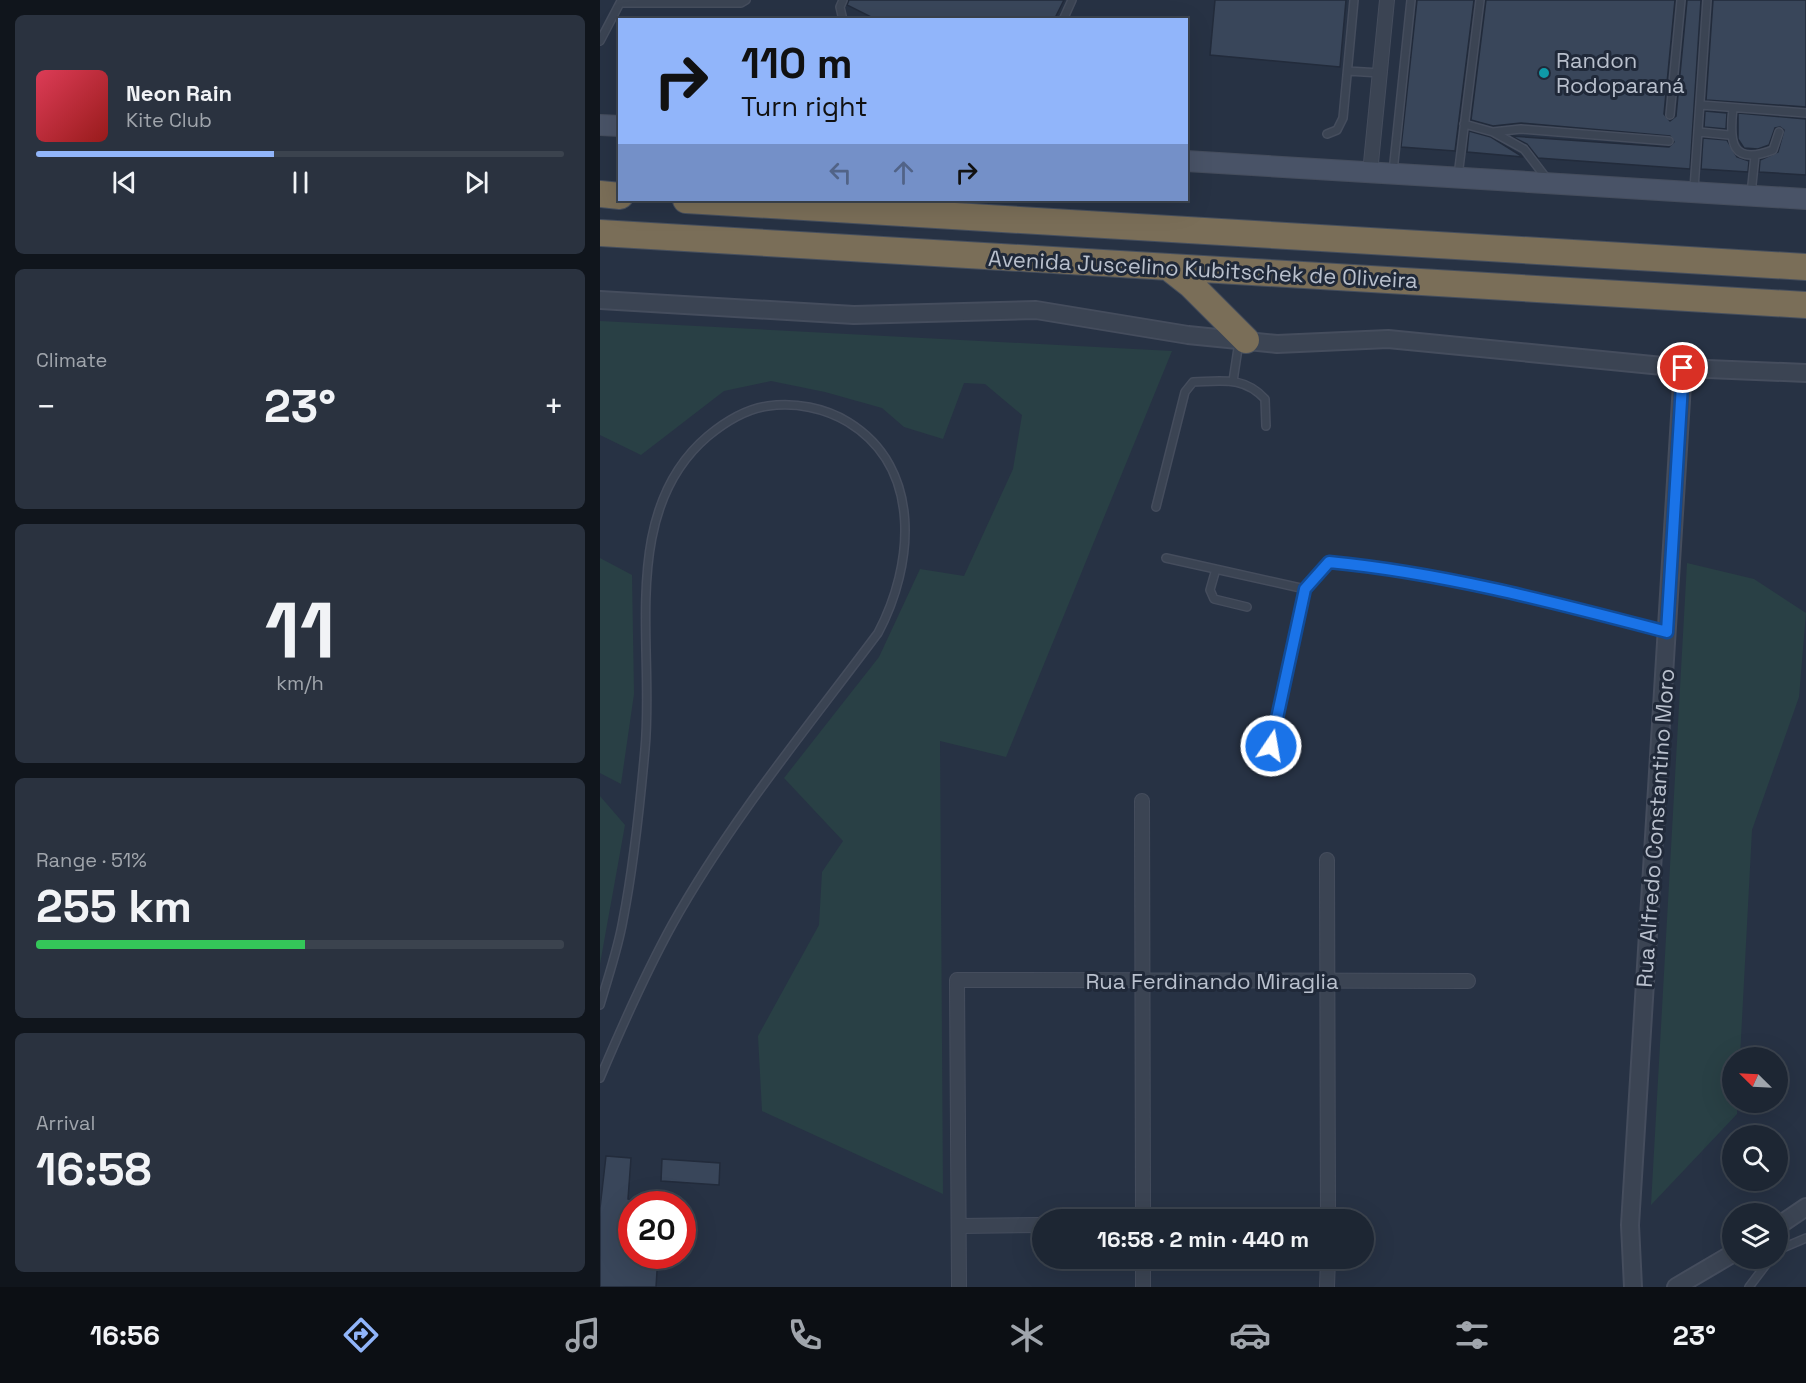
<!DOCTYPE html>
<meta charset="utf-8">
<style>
body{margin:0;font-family:"Space Grotesk",sans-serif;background:#2a323f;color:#f1f3f6;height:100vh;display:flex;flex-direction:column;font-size:22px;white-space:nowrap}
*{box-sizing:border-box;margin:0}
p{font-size:20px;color:#a0a5ac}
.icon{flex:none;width:33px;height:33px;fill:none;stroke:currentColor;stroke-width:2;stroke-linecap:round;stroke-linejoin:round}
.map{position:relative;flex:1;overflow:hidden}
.drawer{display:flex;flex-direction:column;gap:15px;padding:15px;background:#10151c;width:600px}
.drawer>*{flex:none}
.banner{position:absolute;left:18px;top:18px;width:570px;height:183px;border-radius:0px;box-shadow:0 6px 24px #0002,0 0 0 2px #3b434e;background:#91b5fa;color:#111;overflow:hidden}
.needle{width:39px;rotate:294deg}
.fabs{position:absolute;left:1122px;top:1047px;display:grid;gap:12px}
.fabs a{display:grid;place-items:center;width:66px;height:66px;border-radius:50%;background:#1d2633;box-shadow:0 6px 24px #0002,0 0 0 2px #3b434e;font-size:30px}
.speed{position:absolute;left:18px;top:1191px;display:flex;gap:12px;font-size:30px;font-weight:700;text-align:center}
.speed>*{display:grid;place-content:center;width:78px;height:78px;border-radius:50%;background:#1d2633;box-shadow:0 6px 24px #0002,0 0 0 2px #3b434e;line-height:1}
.speed .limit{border:9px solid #d22;background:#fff;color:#111}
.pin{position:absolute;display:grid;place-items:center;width:51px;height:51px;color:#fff;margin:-26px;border:3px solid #fff;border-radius:50%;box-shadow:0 2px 6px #0007}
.me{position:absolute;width:66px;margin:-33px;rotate:12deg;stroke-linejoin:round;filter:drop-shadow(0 0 4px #0008)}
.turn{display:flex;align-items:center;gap:21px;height:126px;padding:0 24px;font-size:27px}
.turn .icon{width:78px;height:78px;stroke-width:2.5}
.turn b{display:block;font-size:42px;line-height:51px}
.lanes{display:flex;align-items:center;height:57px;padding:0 24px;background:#0003;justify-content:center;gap:30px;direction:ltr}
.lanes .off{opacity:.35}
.big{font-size:45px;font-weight:700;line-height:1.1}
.drawer .widget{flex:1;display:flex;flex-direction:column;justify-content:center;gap:9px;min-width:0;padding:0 21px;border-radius:9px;background:#2a323f}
.drawer .dial{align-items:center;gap:0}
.dial b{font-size:78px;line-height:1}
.song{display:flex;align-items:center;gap:18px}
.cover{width:72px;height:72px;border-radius:9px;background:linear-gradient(135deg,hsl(350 70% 55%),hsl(0 70% 35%))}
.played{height:6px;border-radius:3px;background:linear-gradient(90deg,#91b5fa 45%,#3b434e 45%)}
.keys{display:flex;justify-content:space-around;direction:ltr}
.heat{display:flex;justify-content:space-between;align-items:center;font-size:33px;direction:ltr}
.charge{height:9px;border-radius:4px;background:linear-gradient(90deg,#34c759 51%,#3b434e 0)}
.trip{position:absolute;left:432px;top:1209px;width:342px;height:60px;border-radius:30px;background:#1d2633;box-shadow:0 6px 24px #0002,0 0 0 2px #3b434e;font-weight:700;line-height:60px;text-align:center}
.dock{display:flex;height:96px;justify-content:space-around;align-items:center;background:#0c0f14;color:#a0a5ac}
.dock .icon{width:42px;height:42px}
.dock .active{color:#91b5fa}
.dock b{font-size:27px;color:#f1f3f6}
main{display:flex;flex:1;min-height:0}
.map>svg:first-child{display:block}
.green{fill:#294045}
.building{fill:#39465a;stroke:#222b3b;stroke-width:1.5}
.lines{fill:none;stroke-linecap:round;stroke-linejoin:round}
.service-casing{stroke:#454d5d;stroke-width:10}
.minor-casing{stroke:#454d5d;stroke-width:16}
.tertiary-casing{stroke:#454d5d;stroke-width:20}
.secondary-casing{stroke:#454d5d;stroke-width:22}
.motorway-casing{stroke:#464f5e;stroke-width:28}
.service{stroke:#3b4453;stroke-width:7}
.minor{stroke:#3b4453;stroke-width:14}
.tertiary{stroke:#3b4453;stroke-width:16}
.secondary{stroke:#495367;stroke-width:20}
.motorway{stroke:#7a6e58;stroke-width:26}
.route-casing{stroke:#114b97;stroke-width:15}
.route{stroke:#1a73e8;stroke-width:10}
.culture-dot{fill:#0f9aa8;stroke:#202939;stroke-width:2}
.labels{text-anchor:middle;stroke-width:6;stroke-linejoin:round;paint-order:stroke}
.poi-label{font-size:22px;fill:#b9c0cd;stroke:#202939;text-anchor:start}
.street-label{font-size:22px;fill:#b9c0cd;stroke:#202939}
</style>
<main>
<section class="drawer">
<div class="widget">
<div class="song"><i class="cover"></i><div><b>Neon Rain</b><p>Kite Club</p></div></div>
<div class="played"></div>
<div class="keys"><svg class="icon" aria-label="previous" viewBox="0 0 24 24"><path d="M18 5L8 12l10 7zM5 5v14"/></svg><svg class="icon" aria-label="pause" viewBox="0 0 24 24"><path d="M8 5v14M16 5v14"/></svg><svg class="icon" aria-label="next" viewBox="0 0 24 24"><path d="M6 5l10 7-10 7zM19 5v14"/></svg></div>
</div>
<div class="widget"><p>Climate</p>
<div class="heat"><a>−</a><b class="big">23°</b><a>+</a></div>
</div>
<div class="widget dial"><b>11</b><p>km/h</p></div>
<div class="widget"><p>Range · 51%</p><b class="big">255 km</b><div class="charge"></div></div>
<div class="widget"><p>Arrival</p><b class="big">16:58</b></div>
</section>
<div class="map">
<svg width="1206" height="1287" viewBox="0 0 1206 1287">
<rect width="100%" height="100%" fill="#273244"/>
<!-- green -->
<path class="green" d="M0,321L572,351L406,757L340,741L343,1194L162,1111L158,1036L219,925L222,872L243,841L184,778L279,657L320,569L364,576L413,469L422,415L385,384L364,383L343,439L304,427L282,408L225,392L171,381L124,391L41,455L0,435Z
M0,558L32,575L34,694L21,784L0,773Z
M1087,563L1154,579L1206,613L1199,697L1152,830L1140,1057L1132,1058V1102L1137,1103V1114L1051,1205Z
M0,796L25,825L0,964Z"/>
<!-- building -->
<path class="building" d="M249,0H464L454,20H277L247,5Z
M615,0H746L740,67L610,55Z
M817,0H874L855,151L801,147Z
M886,0H1075L1064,114L1070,121L1076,116L1087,0H1101L1090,169L938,158L927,144L911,136L1069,147L1074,142L1070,136L921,123L893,126L871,120Z
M1113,0H1206V107L1106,100Z
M1105,111L1127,113L1126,129L1104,127Z
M1138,113L1206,119V175L1159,172L1160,160L1178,152L1184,130L1180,127L1175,128L1169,145L1158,149L1144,148L1138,139Z
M869,131L891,137L923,157L867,152Z
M1103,138L1127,140L1137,157L1149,161L1148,172L1101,169Z
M6,1156L31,1158L28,1199L32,1200V1256H58L56,1287H0V1208Z
M62,1159L120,1163L119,1185L61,1181Z"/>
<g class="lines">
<!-- service casing -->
<g class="service-casing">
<path id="service" d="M243,0L240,7L243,20
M20,3H141L146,0
M463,20L472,0
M0,41L21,1
M748,71L780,73
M1101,105L1206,113
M1133,108C1129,142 1131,166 1173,150L1179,132
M1070,115L1081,0
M864,124L893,132L924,149L947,179
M893,132L921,129L1069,141
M1099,132L1129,135
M727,134L737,130L743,118L754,0
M793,172L811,0
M858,176L880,0
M1094,189L1107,0
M1151,194L1155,156
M633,381L639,342
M556,507L585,392L593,382C622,381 644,376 665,399L666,426
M566,558L705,589
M616,569L610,590L614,599L647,607
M671,746L705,589L729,563C843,572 956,603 1067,632
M0,1005C8,977 18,949 23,920C34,864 40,805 45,749C55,647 18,512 108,436C125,422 145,409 168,406C195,402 225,408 248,422C323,468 314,565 278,633C207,728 130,821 72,925C45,974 22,1026 0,1078
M1178,1250L1206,1238
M1149,1287L1171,1258"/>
</g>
<!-- minor casing -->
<g class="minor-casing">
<path id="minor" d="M770,173L787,0
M542,801L543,1220
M727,860L728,1220
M359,1226L442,1225
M543,1258V1287
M359,1287L357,980L868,981
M727,1287L728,1258"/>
</g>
<!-- tertiary casing -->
<g class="tertiary-casing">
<path id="tertiary" d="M0,300L254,315L436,310L588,335L677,344L788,339L1083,368L1206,373
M1178,1226L1206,1207
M1033,1287L1030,1225L1083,368
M1076,1287L1132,1254"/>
</g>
<!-- secondary casing -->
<g class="secondary-casing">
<path id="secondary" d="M0,125L20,126
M586,161L1206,199"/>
</g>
<!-- motorway casing -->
<g class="motorway-casing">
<path id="motorway" d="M0,194L20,196
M86,200L1206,267
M0,233L1206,305
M568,267L591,285L646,340"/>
</g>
<!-- service -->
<use href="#service" class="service"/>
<!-- minor -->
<use href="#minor" class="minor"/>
<!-- tertiary -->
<use href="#tertiary" class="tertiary"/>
<!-- secondary -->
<use href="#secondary" class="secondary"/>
<!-- motorway -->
<use href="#motorway" class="motorway"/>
</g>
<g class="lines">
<!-- route casing -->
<g class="route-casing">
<path id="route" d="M671,746L705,589L729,562C844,573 956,603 1067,632L1083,368"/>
</g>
<!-- route -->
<use href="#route" class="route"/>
</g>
<!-- markers -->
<circle class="culture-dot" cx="944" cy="73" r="6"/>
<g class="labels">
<!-- poi labels -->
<g class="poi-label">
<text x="956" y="68">Randon<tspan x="956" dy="25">Rodoparaná</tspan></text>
</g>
<!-- street labels -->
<g class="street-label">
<text transform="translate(603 269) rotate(3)" y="8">Avenida Juscelino Kubitschek de Oliveira</text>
<text transform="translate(1055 828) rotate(-86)" y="8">Rua Alfredo Constantino Moro</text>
<text x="612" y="989">Rua Ferdinando Miraglia</text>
</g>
</g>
</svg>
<div class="fabs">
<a><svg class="needle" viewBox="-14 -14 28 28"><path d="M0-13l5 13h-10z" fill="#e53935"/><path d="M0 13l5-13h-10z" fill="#a0a5ac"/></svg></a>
<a><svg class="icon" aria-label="search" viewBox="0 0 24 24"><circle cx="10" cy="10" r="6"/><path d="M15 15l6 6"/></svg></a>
<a><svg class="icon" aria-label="layers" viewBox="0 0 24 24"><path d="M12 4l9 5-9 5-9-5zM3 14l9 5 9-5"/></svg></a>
</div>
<div class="speed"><div class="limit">20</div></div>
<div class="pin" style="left:1083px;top:368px;background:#d93025"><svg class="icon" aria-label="arrive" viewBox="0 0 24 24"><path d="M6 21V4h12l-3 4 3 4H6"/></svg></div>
<svg class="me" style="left:671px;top:746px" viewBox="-20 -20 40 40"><circle r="17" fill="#1a73e8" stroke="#fff" stroke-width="3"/><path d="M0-11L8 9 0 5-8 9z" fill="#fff"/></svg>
<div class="trip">16:58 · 2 min · 440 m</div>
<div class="banner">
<div class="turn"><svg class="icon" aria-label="right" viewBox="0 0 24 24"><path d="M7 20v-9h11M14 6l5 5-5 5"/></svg><div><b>110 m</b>Turn right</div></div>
<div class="lanes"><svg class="icon off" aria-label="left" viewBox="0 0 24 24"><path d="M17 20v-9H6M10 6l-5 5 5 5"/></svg><svg class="icon off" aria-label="ahead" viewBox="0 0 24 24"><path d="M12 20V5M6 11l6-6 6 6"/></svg><svg class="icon" aria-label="right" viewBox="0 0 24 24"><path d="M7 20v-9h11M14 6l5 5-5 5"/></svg></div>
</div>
</div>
</main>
<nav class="dock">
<b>16:56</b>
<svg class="icon active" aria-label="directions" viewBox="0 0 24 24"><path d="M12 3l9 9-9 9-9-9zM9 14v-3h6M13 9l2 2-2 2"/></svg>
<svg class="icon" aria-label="music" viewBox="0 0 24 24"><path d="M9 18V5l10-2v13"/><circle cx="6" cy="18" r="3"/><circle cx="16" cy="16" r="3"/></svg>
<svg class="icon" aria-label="phone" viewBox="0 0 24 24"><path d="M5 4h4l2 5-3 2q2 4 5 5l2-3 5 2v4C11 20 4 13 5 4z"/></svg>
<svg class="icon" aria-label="climate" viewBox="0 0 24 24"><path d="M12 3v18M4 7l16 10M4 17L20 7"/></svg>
<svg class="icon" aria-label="car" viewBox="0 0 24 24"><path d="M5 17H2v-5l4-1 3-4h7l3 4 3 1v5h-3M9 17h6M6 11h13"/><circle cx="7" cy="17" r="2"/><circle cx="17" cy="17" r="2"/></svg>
<svg class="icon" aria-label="filters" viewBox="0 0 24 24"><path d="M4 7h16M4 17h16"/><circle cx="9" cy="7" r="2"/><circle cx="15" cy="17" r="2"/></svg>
<b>23°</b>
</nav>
